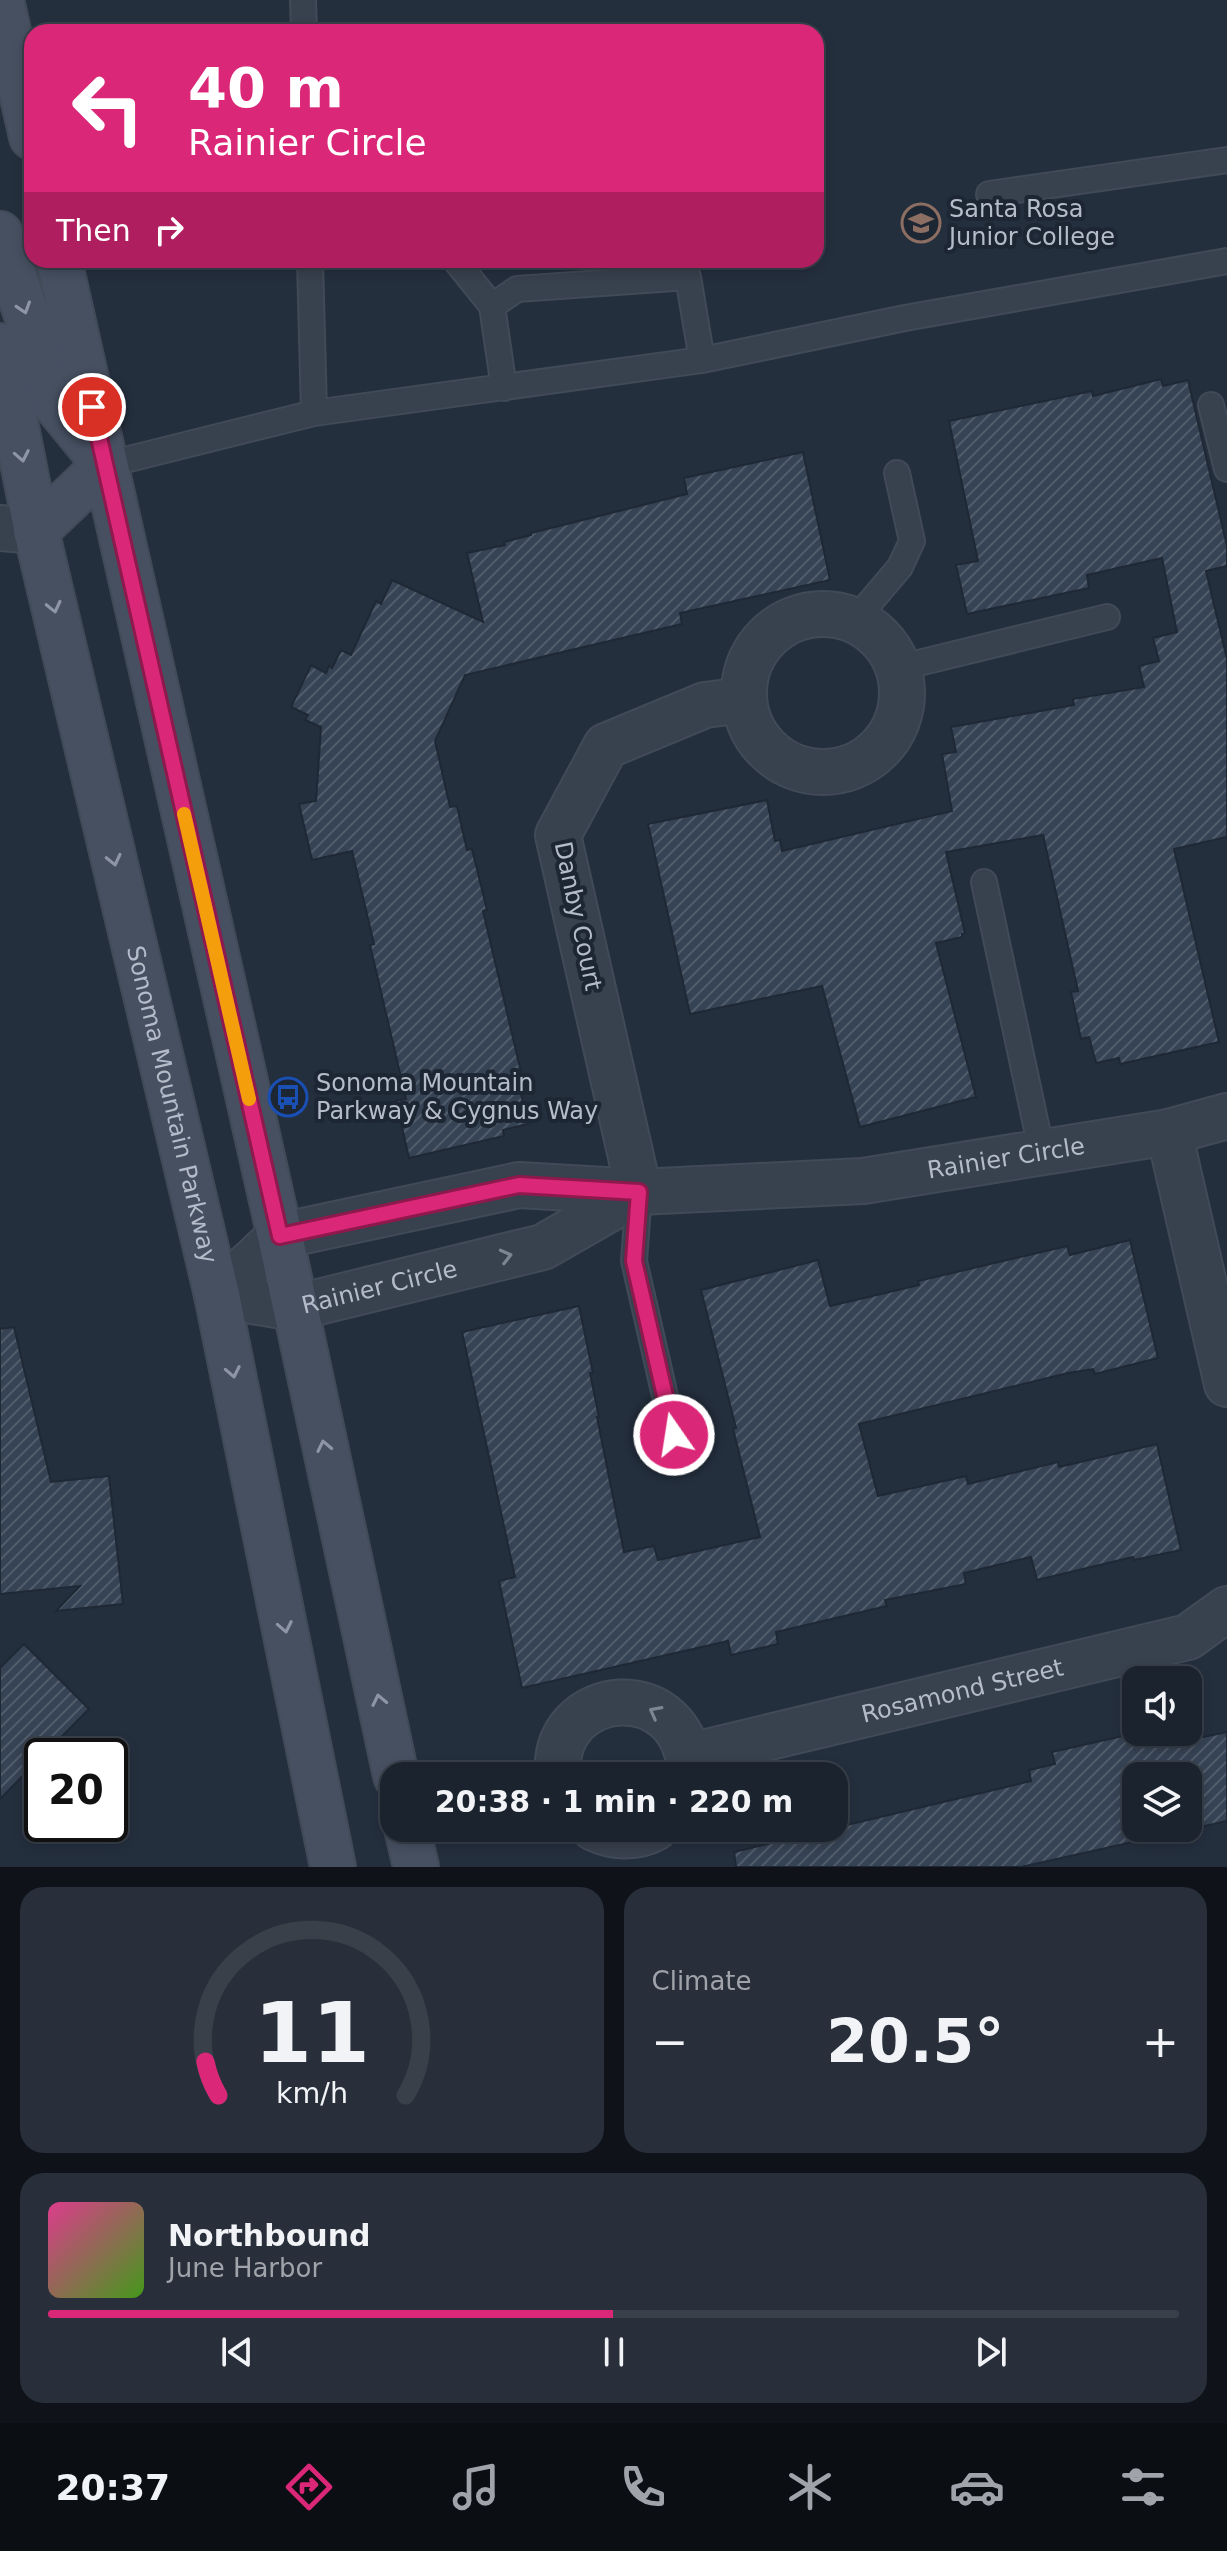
<!DOCTYPE html>
<meta charset="utf-8">
<style>
body{margin:0;font-family:"DejaVu Sans",sans-serif;background:#282f3a;color:#f1f3f6;height:100vh;display:flex;flex-direction:column;font-size:30px;white-space:nowrap}
*{box-sizing:border-box;margin:0}
p{font-size:26px;color:#a0a4aa}
.icon{flex:none;width:44px;height:44px;fill:none;stroke:currentColor;stroke-width:2;stroke-linecap:round;stroke-linejoin:round}
.map{position:relative;height:1867px;overflow:hidden}
.panel{display:flex;flex-direction:column;gap:20px;padding:20px;background:#0f1319;flex:1}
.panel>*{flex:none}
.hud{position:absolute;left:24px;top:24px;width:800px;height:244px;border-radius:24px;box-shadow:0 4px 12px #0003,0 0 0 2px #39404a;background:#db2777;color:#fff;overflow:hidden}
.tools{position:absolute;left:1122px;top:1666px;display:grid;gap:16px}
.tools a{display:grid;place-items:center;width:80px;height:80px;border-radius:16px;background:#1b232e;box-shadow:0 4px 12px #0003,0 0 0 2px #39404a;font-size:40px}
.speed{position:absolute;left:24px;top:1738px;display:flex;gap:16px;font-size:40px;font-weight:700;text-align:center}
.speed>*{display:grid;place-content:center;width:104px;height:104px;border-radius:50%;background:#1b232e;box-shadow:0 4px 12px #0003,0 0 0 2px #39404a;line-height:1}
.speed .limit{border:4px solid #111;border-radius:12px;background:#fff;color:#111}
.pin{position:absolute;display:grid;place-items:center;width:68px;height:68px;color:#fff;margin:-34px;border:4px solid #fff;border-radius:50%;box-shadow:0 2px 8px #0007}
.me{position:absolute;width:88px;margin:-44px;rotate:347deg;stroke-linejoin:round;filter:drop-shadow(0 0 6px #0008)}
.turn{display:flex;align-items:center;gap:28px;height:168px;padding:0 32px;font-size:36px}
.turn .icon{width:104px;height:104px;stroke-width:2.5}
.turn b{display:block;font-size:56px;line-height:68px}
.then{display:flex;align-items:center;height:76px;padding:0 32px;background:#0003;gap:16px;font-size:30px}
.big{font-size:60px;font-weight:800;line-height:1.1}
.panel .tile{flex:1;display:flex;flex-direction:column;justify-content:center;gap:12px;min-width:0;padding:0 28px;border-radius:24px;background:#282f3a}
.panel .dial{align-items:center;gap:0}
.dial svg{height:208px;overflow:visible;fill:none;stroke:#39404a;stroke-width:7;stroke-linecap:round;text-anchor:middle}
.dial text{fill:#f1f3f6;stroke:none}
.song{display:flex;align-items:center;gap:24px}
.cover{width:96px;height:96px;border-radius:12px;background:linear-gradient(135deg,hsl(330 70% 55%),hsl(100 70% 35%))}
.played{height:8px;border-radius:4px;background:linear-gradient(90deg,#db2777 50%,#39404a 50%)}
.keys{display:flex;justify-content:space-around;direction:ltr}
.heat{display:flex;justify-content:space-between;align-items:center;font-size:44px;direction:ltr}
.panel .tiles{flex:1;display:grid;gap:20px;grid-template-columns:1fr 1fr}
.tile:last-child{grid-column:span 2}
.trip{position:absolute;left:380px;top:1762px;width:468px;height:80px;border-radius:24px;background:#1b232e;box-shadow:0 4px 12px #0003,0 0 0 2px #39404a;font-weight:800;line-height:80px;text-align:center}
.tabs{display:flex;height:128px;justify-content:space-around;align-items:center;background:#0b0e12;color:#a0a4aa}
.tabs .icon{width:56px;height:56px}
.tabs .current{color:#db2777}
.tabs b{font-size:36px;color:#f1f3f6}
.map>svg:first-child{display:block}
.building{fill:url(#building-hatch);stroke:#1f2835;stroke-width:2;fill-rule:evenodd}
.lines{fill:none;stroke-linecap:round;stroke-linejoin:round}
.service-casing{stroke:#414a57;stroke-width:28}
.minor-casing{stroke:#414a57;stroke-width:48}
.secondary-casing{stroke:#414a57;stroke-width:48}
.service{stroke:#38414e;stroke-width:24}
.minor{stroke:#38414e;stroke-width:44}
.secondary{stroke:#465061;stroke-width:44}
.oneway{stroke:#8e96a5}
.oneway2{stroke:#7c8592}
.route-casing{stroke:#8e194d;stroke-width:20}
.route{stroke:#db2777;stroke-width:14}
.slow{stroke:#f59e0b;stroke-width:14}
.labels{text-anchor:middle;stroke-width:8;stroke-linejoin:round;paint-order:stroke}
.poi-label{font-size:24px;fill:#b4bcc9;stroke:#1d2633;text-anchor:start}
.street-label{font-size:24px;fill:#b4bcc9;stroke:#1d2633}
</style>
<div class="map">
<svg width="1227" height="1867" viewBox="0 0 1227 1867">
<defs>
<pattern id="building-hatch" width="6" height="6" patternUnits="userSpaceOnUse" patternTransform="scale(2)"><rect width="6" height="6" fill="#364354"/><path d="M-1 1l2-2M0 6l6-6M5 7l2-2" fill="none" stroke="#515c6b"/></pattern>
</defs>
<rect width="100%" height="100%" fill="#242f3e"/>
<!-- building -->
<path class="building" d="M1161,379L1163,386L1188,380L1227,546V566L1206,571L1227,659V837L1174,849L1219,1042L1120,1064L1119,1058L1096,1063L1089,1037L1081,1039L1071,992L1078,991L1043,835L946,852L965,933L962,934V937L936,943L976,1097L860,1127L822,986L690,1014L648,824L767,800L775,841L780,840L782,851L952,811L942,754L956,752L951,727L1074,705L1073,699L1144,687L1139,666L1159,661L1153,638L1177,632L1162,558L1087,575L1089,588L967,614L956,565L978,561L949,421L1092,391L1093,396Z
M803,452L830,580L680,613L682,624L465,675L435,741L450,807L457,806L467,850L472,849L487,910L483,911L526,1093L521,1094L528,1124L503,1130L504,1136L409,1158L396,1101L406,1099L370,945L374,944L352,851L312,860L299,804L316,801L321,727L305,720L308,715L291,707L311,665L326,673L329,666L332,668L341,650L351,655L376,601L381,604L392,580L483,622L467,553L505,545L504,542L531,535V533L687,494L684,478Z
M1130,1240L1158,1358L1095,1374L1093,1369L1068,1373L859,1424L878,1496L966,1476L968,1484L1058,1462L1059,1467L1157,1444L1181,1550L1134,1560L1133,1557L1037,1580L1031,1557L964,1573L966,1584L885,1600L887,1606L776,1632L778,1644L731,1655L728,1641L522,1688L499,1581L515,1577L462,1332L579,1306L593,1373H590L599,1417H597L624,1552L654,1546L658,1560L760,1537L733,1429L736,1428L701,1290L818,1260L830,1306L919,1285L918,1281L1067,1246L1070,1255Z
M14,1327L51,1482L109,1476L123,1604L56,1611L80,1586L0,1594V1329Z
M24,1644L89,1709L0,1799V1668Z
M1122,1732H1172L1174,1743L1227,1732V1821L1021,1867H736L734,1852L1031,1781L1029,1770L1055,1764L1052,1752L1123,1736ZM1136,1776H1188V1828H1136Z"/>
<g class="lines">
<!-- service casing -->
<g class="service-casing">
<path id="service" d="M303,0L304,32
M989,194L1227,160
M310,260L314,413
M455,260L492,306L504,388
M492,306L517,289L688,277L702,360
M1211,405L1227,469
M105,465L314,413L702,360L905,318L1227,261
M855,620L900,567L912,541L897,473
M898,668L1107,617
M984,882L1042,1153
M639,1192L634,1261L674,1435"/>
</g>
<!-- minor casing -->
<g class="minor-casing">
<g id="minor">
<path d="M0,528L36,531"/>
<circle cx="823" cy="693" r="79"/>
<path d="M1169,1132L1227,1384"/>
<path d="M639,1192L558,835L606,746L705,705L744,700"/>
<path id="s1" d="M217,1295L280,1236L519,1185L639,1192L863,1181L1169,1132L1227,1116"/>
<path id="s2" d="M217,1295L294,1308L543,1247L639,1192"/>
<path id="s3" d="M690,1756L1188,1637L1227,1609"/>
<path d="M558,1776C550,1684 688,1672 690,1776"/>
<path d="M594,1828C613,1837 635,1839 655,1828"/>
</g>
</g>
<!-- secondary casing -->
<g class="secondary-casing">
<g id="secondary">
<path d="M1,0L32,137"/>
<path d="M0,234L43,364L49,396L99,457"/>
<path d="M59,260L280,1236L396,1776"/>
<path id="s4" d="M0,346L39,543L217,1295L333,1867"/>
<path d="M36,531L105,465"/>
<path d="M407,1828L416,1867"/>
</g>
</g>
<!-- service -->
<use href="#service" class="service"/>
<!-- minor -->
<use href="#minor" class="minor"/>
<!-- secondary -->
<use href="#secondary" class="secondary"/>
</g>
<!-- one-way arrows -->
<defs><path id="oneway-chevron" d="M-2-3.5L2.5 0L-2 3.5" fill="none" stroke-width="1.6" stroke-linecap="round" stroke-linejoin="round" transform="scale(2)"/></defs>
<g class="oneway">
<use href="#oneway-chevron" transform="translate(24 308) rotate(72)"/>
<use href="#oneway-chevron" transform="translate(22 456) rotate(79)"/>
<use href="#oneway-chevron" transform="translate(54 607) rotate(77)"/>
<use href="#oneway-chevron" transform="translate(114 860) rotate(77)"/>
<use href="#oneway-chevron" transform="translate(233 1372) rotate(79)"/>
<use href="#oneway-chevron" transform="translate(324 1446) rotate(-102)"/>
<use href="#oneway-chevron" transform="translate(285 1627) rotate(79)"/>
<use href="#oneway-chevron" transform="translate(379 1700) rotate(-102)"/>
</g>
<g class="oneway2">
<use href="#oneway-chevron" transform="translate(506 1256) rotate(-14)"/>
<use href="#oneway-chevron" transform="translate(655 1712) rotate(-152)"/>
</g>
<g class="lines">
<!-- route casing -->
<g class="route-casing">
<path id="route" d="M92,407L280,1236L519,1185L639,1192L634,1261L674,1435"/>
</g>
<!-- route -->
<use href="#route" class="route"/>
<!-- slow -->
<path class="slow" d="M184,814L249,1099"/>
</g>
<!-- icons -->
<defs>
<g id="university-ring" transform="scale(2)"><circle r="9.5" fill="#1d2633" stroke="#8d6e63" stroke-width="1.5"/><path d="M0-5L7-2L0 1L-7-2ZM-4 1L0 2.5L4 1V4Q0 6-4 4Z" fill="#8d6e63"/></g>
<g id="bus-ring" transform="scale(2)"><circle r="9.5" fill="#1d2633" stroke="#1a4fb4" stroke-width="1.5"/><path d="M-5-6H5V4H4V6H2V4H-2V6H-4V4H-5ZM-3.5-4V0h7V-4ZM-3.5 1.2v1.5H-2V1.2ZM2 1.2v1.5H3.5V1.2Z" fill="#1a4fb4"/></g>
</defs>
<g fill-rule="evenodd">
<use href="#university-ring" x="921" y="223"/>
<use href="#bus-ring" x="288" y="1097"/>
</g>
<g class="labels">
<!-- poi labels -->
<g class="poi-label">
<text x="949" y="217">Santa Rosa<tspan x="949" dy="28">Junior College</tspan></text>
<text x="316" y="1091">Sonoma Mountain<tspan x="316" dy="28">Parkway &amp; Cygnus Way</tspan></text>
</g>
<!-- street labels -->
<g class="street-label">
<text transform="translate(578 916) rotate(78)" y="8">Danby Court</text>
<text dy="8" stroke="none"><textPath href="#s4" startOffset="778">Sonoma Mountain Parkway</textPath></text>
<text dy="8" stroke="none"><textPath href="#s1" startOffset="820">Rainier Circle</textPath></text>
<text dy="8" stroke="none"><textPath href="#s2" startOffset="166">Rainier Circle</textPath></text>
<text dy="8" stroke="none"><textPath href="#s3" startOffset="280">Rosamond Street</textPath></text>
</g>
</g>
</svg>
<div class="tools">
<a><svg class="icon" aria-label="sound" viewBox="0 0 24 24"><path d="M4 9h4l5-4v14l-5-4H4zM17 9q2 3 0 6"/></svg></a>
<a><svg class="icon" aria-label="layers" viewBox="0 0 24 24"><path d="M12 4l9 5-9 5-9-5zM3 14l9 5 9-5"/></svg></a>
</div>
<div class="speed"><div class="limit">20</div></div>
<div class="pin" style="left:92px;top:407px;background:#d93025"><svg class="icon" aria-label="arrive" viewBox="0 0 24 24"><path d="M6 21V4h12l-3 4 3 4H6"/></svg></div>
<svg class="me" style="left:674px;top:1435px" viewBox="-20 -20 40 40"><circle r="17" fill="#db2777" stroke="#fff" stroke-width="3"/><path d="M0-11L8 9 0 5-8 9z" fill="#fff"/></svg>
<div class="trip">20:38 · 1 min · 220 m</div>
<div class="hud">
<div class="turn"><svg class="icon" aria-label="left" viewBox="0 0 24 24"><path d="M17 20v-9H6M10 6l-5 5 5 5"/></svg><div><b>40 m</b>Rainier Circle</div></div>
<div class="then">Then<svg class="icon" aria-label="right" viewBox="0 0 24 24"><path d="M7 20v-9h11M14 6l5 5-5 5"/></svg></div>
</div>
</div>
<section class="panel">
<div class="tiles">
<div class="tile dial"><svg viewBox="0 0 100 80">
<path d="M14 69A42 42 0 1 1 86 69"/>
<path d="M14 69A42 42 0 0 1 9 56" stroke="#db2777"/>
<text x="50" y="56" font-size="32" font-weight="700">11</text>
<text x="50" y="72" font-size="11">km/h</text>
</svg></div>
<div class="tile"><p>Climate</p>
<div class="heat"><a>−</a><b class="big">20.5°</b><a>+</a></div>
</div>
<div class="tile">
<div class="song"><i class="cover"></i><div><b>Northbound</b><p>June Harbor</p></div></div>
<div class="played"></div>
<div class="keys"><svg class="icon" aria-label="previous" viewBox="0 0 24 24"><path d="M18 5L8 12l10 7zM5 5v14"/></svg><svg class="icon" aria-label="pause" viewBox="0 0 24 24"><path d="M8 5v14M16 5v14"/></svg><svg class="icon" aria-label="next" viewBox="0 0 24 24"><path d="M6 5l10 7-10 7zM19 5v14"/></svg></div>
</div>
</div>
</section>
<nav class="tabs">
<b>20:37</b>
<svg class="icon current" aria-label="directions" viewBox="0 0 24 24"><path d="M12 3l9 9-9 9-9-9zM9 14v-3h6M13 9l2 2-2 2"/></svg>
<svg class="icon" aria-label="music" viewBox="0 0 24 24"><path d="M9 18V5l10-2v13"/><circle cx="6" cy="18" r="3"/><circle cx="16" cy="16" r="3"/></svg>
<svg class="icon" aria-label="phone" viewBox="0 0 24 24"><path d="M5 4h4l2 5-3 2q2 4 5 5l2-3 5 2v4C11 20 4 13 5 4z"/></svg>
<svg class="icon" aria-label="climate" viewBox="0 0 24 24"><path d="M12 3v18M4 7l16 10M4 17L20 7"/></svg>
<svg class="icon" aria-label="car" viewBox="0 0 24 24"><path d="M5 17H2v-5l4-1 3-4h7l3 4 3 1v5h-3M9 17h6M6 11h13"/><circle cx="7" cy="17" r="2"/><circle cx="17" cy="17" r="2"/></svg>
<svg class="icon" aria-label="filters" viewBox="0 0 24 24"><path d="M4 7h16M4 17h16"/><circle cx="9" cy="7" r="2"/><circle cx="15" cy="17" r="2"/></svg>
</nav>
